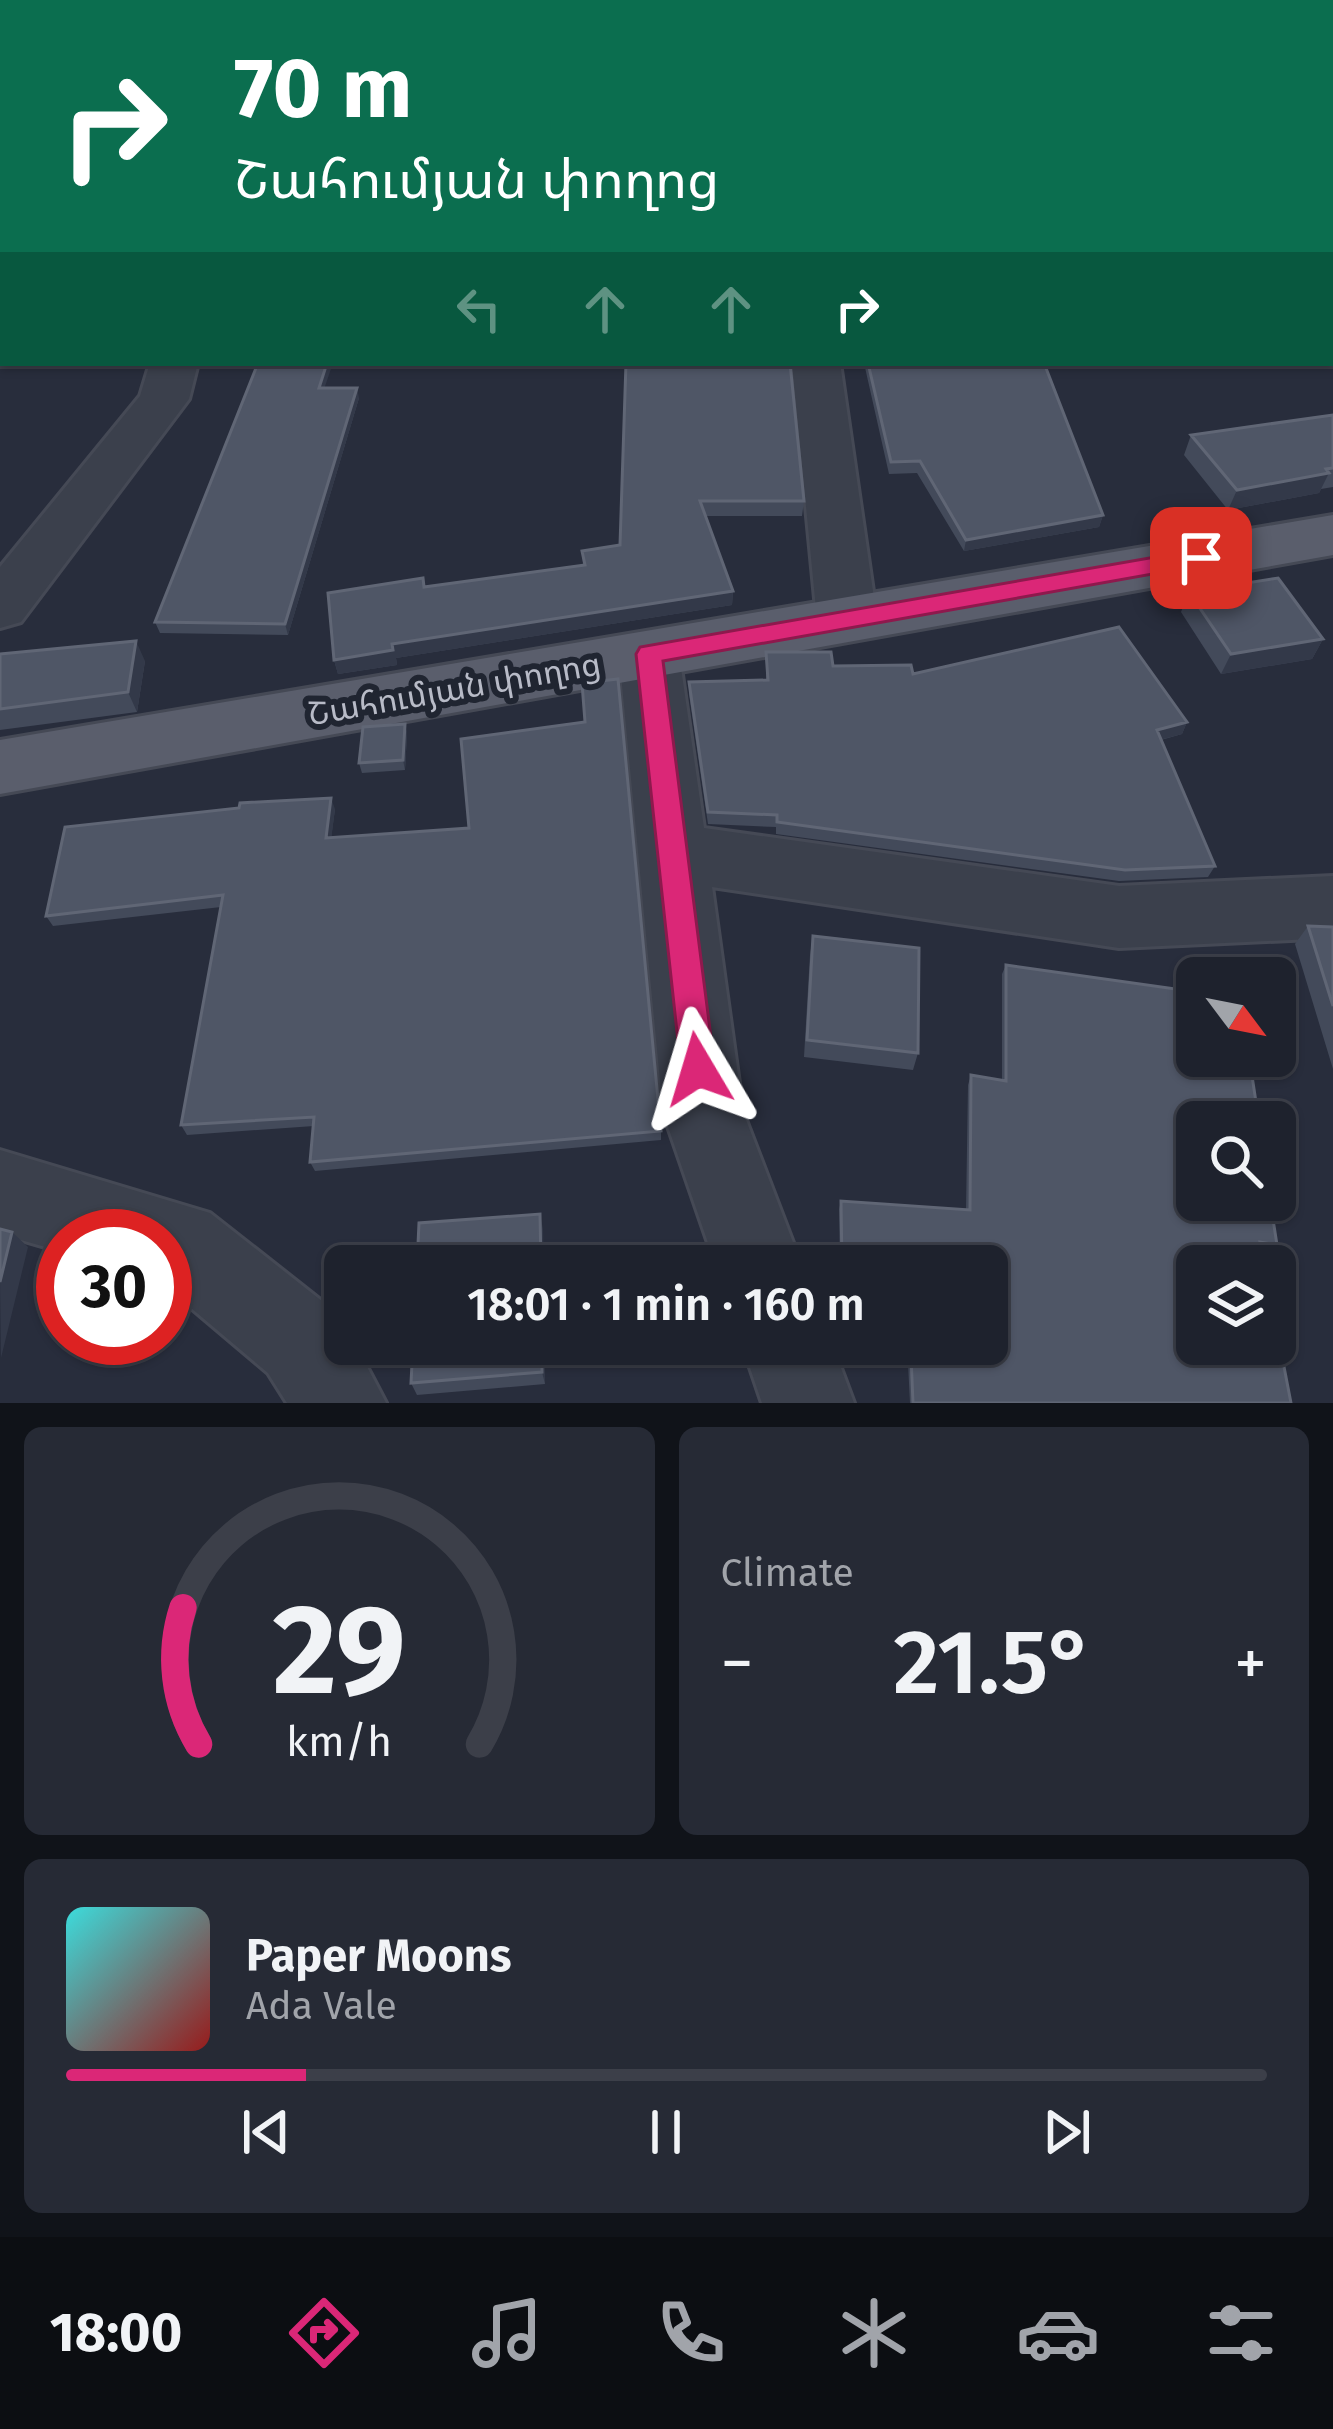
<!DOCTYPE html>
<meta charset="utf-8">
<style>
body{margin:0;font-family:"Fira Sans","Noto Sans Armenian",sans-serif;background:#262a35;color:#f1f3f6;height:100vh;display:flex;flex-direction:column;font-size:45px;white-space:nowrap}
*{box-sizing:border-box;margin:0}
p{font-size:39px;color:#a1a4aa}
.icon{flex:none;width:66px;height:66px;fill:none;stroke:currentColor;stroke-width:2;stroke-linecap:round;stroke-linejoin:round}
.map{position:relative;height:1403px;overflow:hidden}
.side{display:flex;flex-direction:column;gap:24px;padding:24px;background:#101319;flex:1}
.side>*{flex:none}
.hud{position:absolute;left:0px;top:0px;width:1335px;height:366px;box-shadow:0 3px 9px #0004,0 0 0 3px #3c3f49;background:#0b6e4f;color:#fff;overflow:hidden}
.needle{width:78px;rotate:122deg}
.buttons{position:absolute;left:1176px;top:957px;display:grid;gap:24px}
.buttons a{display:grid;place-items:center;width:120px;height:120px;border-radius:18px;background:#1e222d;box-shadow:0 3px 9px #0004,0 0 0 3px #3c3f49;font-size:60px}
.speed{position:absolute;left:36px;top:1209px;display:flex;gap:24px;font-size:60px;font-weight:700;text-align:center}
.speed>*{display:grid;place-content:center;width:156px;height:156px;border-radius:50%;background:#1e222d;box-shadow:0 3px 9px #0004,0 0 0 3px #3c3f49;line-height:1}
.speed .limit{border:18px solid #d22;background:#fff;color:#111}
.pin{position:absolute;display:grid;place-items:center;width:102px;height:102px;color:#fff;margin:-51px;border-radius:24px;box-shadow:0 6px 18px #0006}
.me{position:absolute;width:132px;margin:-66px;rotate:353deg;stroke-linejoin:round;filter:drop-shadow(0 0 9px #0008)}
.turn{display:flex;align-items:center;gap:42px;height:252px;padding:0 36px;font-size:54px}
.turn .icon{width:156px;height:156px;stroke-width:2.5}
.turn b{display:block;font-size:84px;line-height:102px}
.lanes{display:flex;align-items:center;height:114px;padding:0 36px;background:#0003;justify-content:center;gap:60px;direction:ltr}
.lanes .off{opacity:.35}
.big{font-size:90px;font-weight:600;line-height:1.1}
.side .tile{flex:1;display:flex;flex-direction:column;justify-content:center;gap:18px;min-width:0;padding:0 42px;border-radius:18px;background:#262a35}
.side .dial{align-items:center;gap:0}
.dial svg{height:312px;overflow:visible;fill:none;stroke:#3c3f49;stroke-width:7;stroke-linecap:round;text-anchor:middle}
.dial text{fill:#f1f3f6;stroke:none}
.song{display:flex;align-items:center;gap:36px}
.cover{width:144px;height:144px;border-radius:18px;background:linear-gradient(135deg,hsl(180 70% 55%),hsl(0 70% 35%))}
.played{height:12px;border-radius:6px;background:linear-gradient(90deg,#db2777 20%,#3c3f49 20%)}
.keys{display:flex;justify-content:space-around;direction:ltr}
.heat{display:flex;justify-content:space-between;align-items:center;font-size:66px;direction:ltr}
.side .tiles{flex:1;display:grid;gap:24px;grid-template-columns:1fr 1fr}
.tile:last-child{grid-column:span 2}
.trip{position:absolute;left:324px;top:1245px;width:684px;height:120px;border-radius:18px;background:#1e222d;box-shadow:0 3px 9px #0004,0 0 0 3px #3c3f49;font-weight:600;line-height:120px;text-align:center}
.tab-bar{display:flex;height:192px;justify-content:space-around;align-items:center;background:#0c0e12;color:#a1a4aa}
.tab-bar .icon{width:84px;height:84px}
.tab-bar .active{color:#db2777}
.tab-bar b{font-size:54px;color:#f1f3f6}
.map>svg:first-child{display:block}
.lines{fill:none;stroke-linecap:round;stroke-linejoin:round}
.minor-casing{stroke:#454955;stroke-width:6}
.major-casing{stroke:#454955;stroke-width:6}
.minor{fill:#3b404c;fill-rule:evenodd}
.major{fill:#5a5e6c;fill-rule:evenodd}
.wall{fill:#434a5a}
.shaded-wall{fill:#333949}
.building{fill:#4f5666;stroke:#606675;stroke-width:3}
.route{fill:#db2777;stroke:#8e194d;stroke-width:3}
.labels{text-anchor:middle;stroke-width:12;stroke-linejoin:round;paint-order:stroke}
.street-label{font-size:33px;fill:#b8bbc7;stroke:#202531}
</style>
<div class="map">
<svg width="1333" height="1403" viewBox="0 0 1333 1403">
<rect width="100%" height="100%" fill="#282d3c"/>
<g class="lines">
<!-- minor casing -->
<g class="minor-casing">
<path id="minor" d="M0,301H3V329H0Z
M150,363H198L189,399L21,622L0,628V567L140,396Z
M792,363H840L877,619L868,634L847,640L826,634L817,619Z
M649,632L671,638L679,654L704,828L1119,886L1333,876V938L1119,948L712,887L743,1112L802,1266H716L663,1112L619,654L627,638Z
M0,1150L210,1213L332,1309L345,1329V1344H355L386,1403H287L268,1373L165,1286V1236H63V1252L0,1234Z
M742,1344H832L854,1403H762Z"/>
</g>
<!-- major casing -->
<g class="major-casing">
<path id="major" d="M1333,515V555L0,794V740Z"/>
</g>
<!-- minor -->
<use href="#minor" class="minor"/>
<!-- major -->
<use href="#major" class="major"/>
</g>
<!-- wall -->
<path class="wall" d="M3,225V296L0,299V257L2,256L0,231Z
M626,363L804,501L802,516H705L733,591L732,605L396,658L397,665L338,674L334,660L424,587L583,565L582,551L620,545Z
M864,363H1044L1103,515L1099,527L964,551L917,473L889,474Z
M325,388L359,398L288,635L160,633L155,622Z
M1333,415V487L1321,489L1319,493L1228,510L1184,455L1191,435Z
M1189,592L1323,639L1312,659L1221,674L1181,612Z
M766,652L833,666L913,674L1187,722L1182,734L1161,740L1215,866L1208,877L1119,881L776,834V827L708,824L689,694V682L766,680Z
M0,654L145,661L137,712L0,730Z
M405,724L407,734L405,770L362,773L359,763Z
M335,809L331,838L661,1131V1140L315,1171L310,1162L314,1126L187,1135L181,1125L221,907L53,926L46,916Z
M1308,926L1333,927V1069L1295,944Z
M813,936L918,1053L913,1070L804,1057L810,955Z
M1006,965L1277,1245L1269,1252L1262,1251L1291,1403H910L908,1363L842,1357V1344H987V1266H840L839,1209L841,1201L966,1210L968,1085L971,1075L1002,1080V974Z
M413,1344H545V1384L417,1395L411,1383Z"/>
<!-- shaded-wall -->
<path class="shaded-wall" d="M327,363H333L321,398L319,388Z
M357,388L359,398L288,635L285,624Z
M1329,473L1319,493L1228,510L1237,490Z
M1103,515L1099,527L964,551L966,540Z
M733,591L732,605L396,658L397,665L338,674L334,660L392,644Z
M1323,639L1312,659L1221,674L1231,654Z
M136,641L145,661L137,712L128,692Z
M1187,722L1182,734L1152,742L1157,730Z
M405,724L407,734L405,770L403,760Z
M331,798L335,809L330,849L326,838Z
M540,1214L543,1229L544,1266H541Z
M12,1232L28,1247L1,1358L0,1282Z
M542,1344H545V1384L542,1372Z"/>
<!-- building -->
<path class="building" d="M3,255V287H0V257Z
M258,363H327L319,388H357L285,624L155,622Z
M626,363H790L804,501H700L733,591L392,644L393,650L334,660L328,593L423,578L424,587L585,565L582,551L620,545Z
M868,363H1044L1103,515L966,540L920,461L891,462Z
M1333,415V468L1326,469L1329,473L1237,490L1191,435Z
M1278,578L1323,639L1231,654L1189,592Z
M1119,627L1187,722L1157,730L1215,866L1125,870L777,822V815L708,812L689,682L768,680L766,652H831L833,666L911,665L913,674Z
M136,641L128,692L0,709V654Z
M618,679L661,1131L310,1162L314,1117L181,1125L223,895L46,916L65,827L239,808L240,803L331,798L326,838L469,828L461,739L585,722L582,683Z
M405,724L403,760L359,763L363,727Z
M1308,926L1333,927V1006Z
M813,936L919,948L918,1053L807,1040Z
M1006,965L1197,992V1056H1249L1259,1122H1197V1200H1270L1277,1245L1260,1242L1264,1266H1197V1344H1275V1320L1291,1403H913L911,1356L844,1351V1344H987V1266H842L841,1201L970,1210L971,1075L1006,1081Z
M540,1214L541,1266H417L419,1223Z
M0,1229L12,1232L0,1282Z
M413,1344H542V1372L411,1383Z"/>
<!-- route -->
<path class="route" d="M1201,549L1209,552L1213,558L1209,564L663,661L715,1069L710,1080L698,1085L686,1080L681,1069L636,654L640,647Z"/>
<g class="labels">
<!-- street labels -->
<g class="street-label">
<text transform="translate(454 688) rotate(-10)" y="12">Շահումյան փողոց</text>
</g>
</g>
</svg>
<div class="buttons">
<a><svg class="needle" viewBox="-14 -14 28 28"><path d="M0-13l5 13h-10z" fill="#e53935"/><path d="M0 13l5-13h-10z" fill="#a1a4aa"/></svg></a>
<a><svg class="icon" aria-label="search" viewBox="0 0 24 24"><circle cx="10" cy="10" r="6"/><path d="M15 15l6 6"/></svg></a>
<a><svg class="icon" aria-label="layers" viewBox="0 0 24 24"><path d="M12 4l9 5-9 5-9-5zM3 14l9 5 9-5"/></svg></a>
</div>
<div class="speed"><div class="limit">30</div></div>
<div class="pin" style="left:1201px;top:558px;background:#d93025"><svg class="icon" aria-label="arrive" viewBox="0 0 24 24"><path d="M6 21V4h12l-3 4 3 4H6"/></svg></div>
<svg class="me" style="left:698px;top:1069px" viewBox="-20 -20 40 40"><path d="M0-17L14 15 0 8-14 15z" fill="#db2777" stroke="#fff" stroke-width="4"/></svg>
<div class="trip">18:01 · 1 min · 160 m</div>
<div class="hud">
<div class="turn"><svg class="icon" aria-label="right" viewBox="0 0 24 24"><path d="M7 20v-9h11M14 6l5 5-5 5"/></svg><div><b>70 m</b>Շահումյան փողոց</div></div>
<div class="lanes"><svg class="icon off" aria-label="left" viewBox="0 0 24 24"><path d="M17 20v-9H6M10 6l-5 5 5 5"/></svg><svg class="icon off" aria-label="ahead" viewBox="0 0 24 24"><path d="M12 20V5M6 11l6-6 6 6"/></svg><svg class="icon off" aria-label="ahead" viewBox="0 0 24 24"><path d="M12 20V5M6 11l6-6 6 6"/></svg><svg class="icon" aria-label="right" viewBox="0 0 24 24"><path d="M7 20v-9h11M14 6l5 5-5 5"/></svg></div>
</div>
</div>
<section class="side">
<div class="tiles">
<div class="tile dial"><svg viewBox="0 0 100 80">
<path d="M14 69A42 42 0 1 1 86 69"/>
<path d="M14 69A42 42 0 0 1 10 34" stroke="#db2777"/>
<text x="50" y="56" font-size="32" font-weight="700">29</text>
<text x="50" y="72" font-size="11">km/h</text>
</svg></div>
<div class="tile"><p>Climate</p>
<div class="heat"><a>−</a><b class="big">21.5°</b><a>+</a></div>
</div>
<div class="tile">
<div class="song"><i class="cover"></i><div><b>Paper Moons</b><p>Ada Vale</p></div></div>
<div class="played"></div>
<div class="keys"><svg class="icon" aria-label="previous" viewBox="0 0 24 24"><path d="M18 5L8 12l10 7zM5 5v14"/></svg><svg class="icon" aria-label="pause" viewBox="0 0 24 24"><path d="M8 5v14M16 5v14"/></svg><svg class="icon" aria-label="next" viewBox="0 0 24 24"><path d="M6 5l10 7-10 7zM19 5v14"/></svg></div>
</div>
</div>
</section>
<nav class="tab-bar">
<b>18:00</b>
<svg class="icon active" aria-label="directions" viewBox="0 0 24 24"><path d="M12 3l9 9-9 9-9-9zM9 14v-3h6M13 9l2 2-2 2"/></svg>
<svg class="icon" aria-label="music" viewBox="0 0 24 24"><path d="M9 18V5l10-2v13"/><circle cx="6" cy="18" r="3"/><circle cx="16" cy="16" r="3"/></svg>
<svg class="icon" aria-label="phone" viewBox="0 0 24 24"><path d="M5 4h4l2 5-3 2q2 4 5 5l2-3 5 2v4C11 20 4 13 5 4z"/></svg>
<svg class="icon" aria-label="climate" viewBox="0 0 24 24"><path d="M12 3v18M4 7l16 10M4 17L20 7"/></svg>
<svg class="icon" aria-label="car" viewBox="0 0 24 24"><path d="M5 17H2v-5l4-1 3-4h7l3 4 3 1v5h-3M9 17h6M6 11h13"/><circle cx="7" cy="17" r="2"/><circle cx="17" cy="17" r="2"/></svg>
<svg class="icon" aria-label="filters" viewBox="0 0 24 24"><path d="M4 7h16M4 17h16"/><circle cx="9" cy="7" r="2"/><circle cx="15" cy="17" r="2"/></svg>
</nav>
